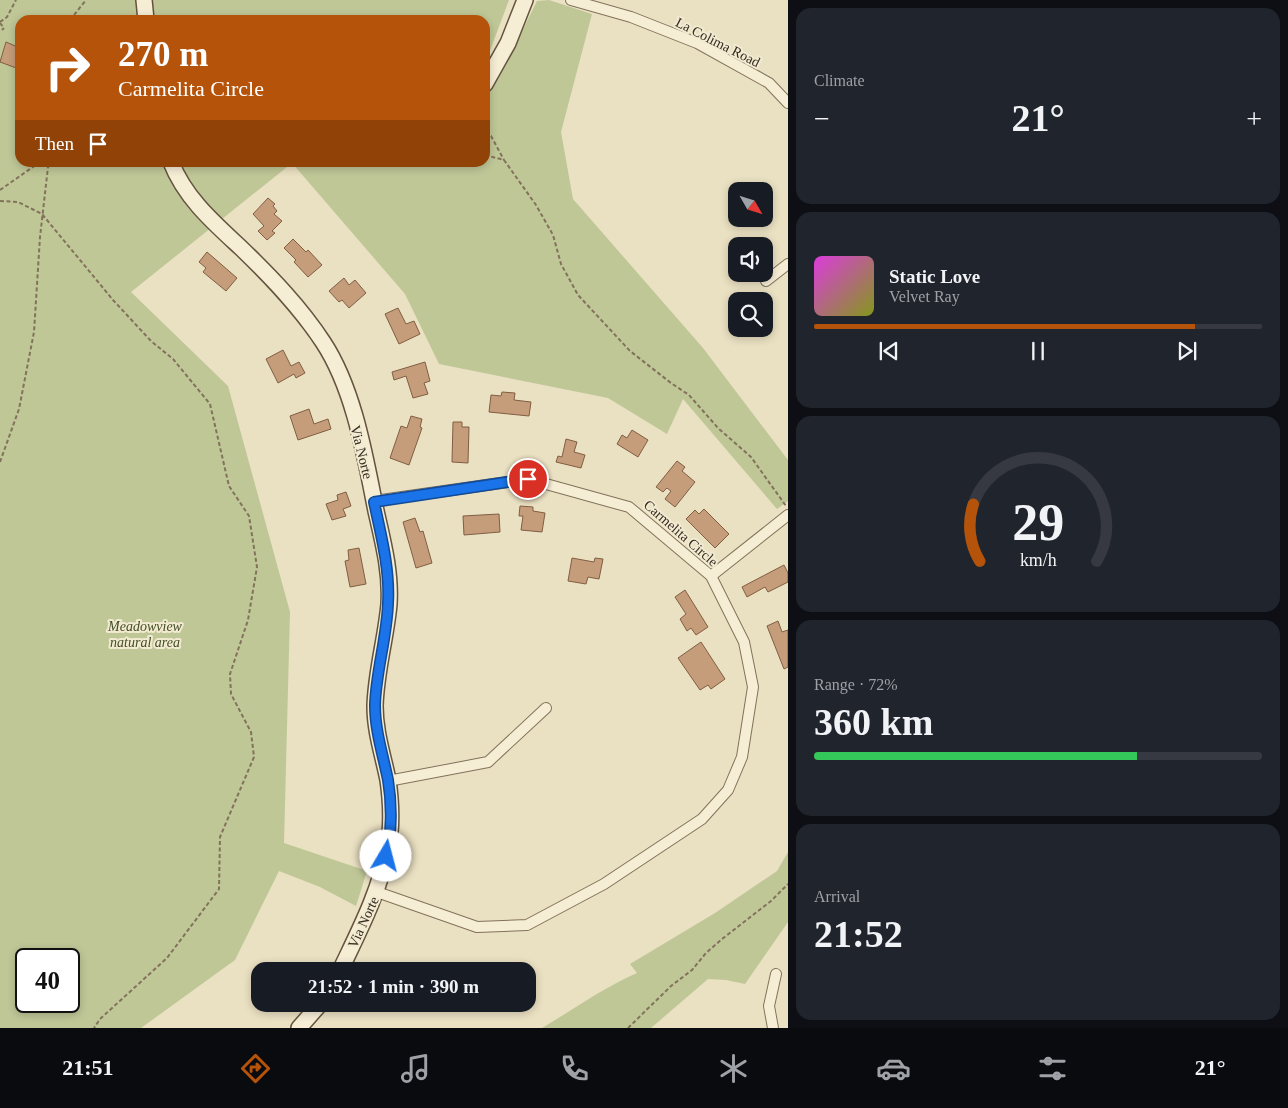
<!DOCTYPE html>
<meta charset="utf-8">
<style>
body{margin:0;font-family:"Times New Roman",serif;background:#20242c;color:#f1f3f6;height:100vh;display:flex;flex-direction:column;font-size:19px;white-space:nowrap}
*{box-sizing:border-box;margin:0}
p{font-size:16px;color:#9ea1a6}
.icon{flex:none;width:28px;height:28px;fill:none;stroke:currentColor;stroke-width:2;stroke-linecap:round;stroke-linejoin:round}
.map{position:relative;flex:1;overflow:hidden}
.sheet{display:flex;flex-direction:column;gap:8px;padding:8px;background:#0d0f14;width:500px}
.sheet>*{flex:none}
.hud{position:absolute;left:15px;top:15px;width:475px;height:152px;border-radius:15px;box-shadow:0 2px 8px #0003;background:#b45309;color:#fff;overflow:hidden}
.needle{width:32px;rotate:129deg}
.buttons{position:absolute;left:728px;top:182px;display:grid;gap:10px}
.buttons a{display:grid;place-items:center;width:45px;height:45px;border-radius:10px;background:#171b24;box-shadow:0 2px 8px #0003;font-size:25px}
.speed{position:absolute;left:15px;top:948px;display:flex;gap:10px;font-size:25px;font-weight:700;text-align:center}
.speed>*{display:grid;place-content:center;width:65px;height:65px;border-radius:50%;background:#171b24;box-shadow:0 2px 8px #0003;line-height:1}
.speed .limit{border:2px solid #111;border-radius:8px;background:#fff;color:#111}
.pin{position:absolute;display:grid;place-items:center;width:42px;height:42px;color:#fff;margin:-21px;border:2px solid #fff;border-radius:50%;box-shadow:0 1px 5px #0007}
.me{position:absolute;width:55px;margin:-28px;rotate:8deg;stroke-linejoin:round;filter:drop-shadow(0 0 4px #0008)}
.turn{display:flex;align-items:center;gap:18px;height:105px;padding:0 20px;font-size:22px}
.turn .icon{width:65px;height:65px;stroke-width:2.5}
.turn b{display:block;font-size:35px;line-height:42px}
.then{display:flex;align-items:center;height:48px;padding:0 20px;background:#0003;gap:10px;font-size:19px}
.big{font-size:38px;font-weight:700;line-height:1.1}
.sheet .tile{flex:1;display:flex;flex-direction:column;justify-content:center;gap:8px;min-width:0;padding:0 18px;border-radius:15px;background:#20242c}
.sheet .dial{align-items:center;gap:0}
.dial svg{height:130px;overflow:visible;fill:none;stroke:#363941;stroke-width:7;stroke-linecap:round;text-anchor:middle}
.dial text{fill:#f1f3f6;stroke:none}
.song{display:flex;align-items:center;gap:15px}
.cover{width:60px;height:60px;border-radius:8px;background:linear-gradient(135deg,hsl(300 70% 55%),hsl(70 70% 35%))}
.played{height:5px;border-radius:2px;background:linear-gradient(90deg,#b45309 85%,#363941 85%)}
.keys{display:flex;justify-content:space-around;direction:ltr}
.heat{display:flex;justify-content:space-between;align-items:center;font-size:28px;direction:ltr}
.charge{height:8px;border-radius:4px;background:linear-gradient(90deg,#34c759 72%,#363941 0)}
.trip{position:absolute;left:251px;top:962px;width:285px;height:50px;border-radius:15px;background:#171b24;box-shadow:0 2px 8px #0003;font-weight:700;line-height:50px;text-align:center}
.dock{display:flex;height:80px;justify-content:space-around;align-items:center;background:#090b0e;color:#9ea1a6}
.dock .icon{width:35px;height:35px}
.dock .selected{color:#b45309}
.dock b{font-size:22px;color:#f1f3f6}
main{display:flex;flex:1;min-height:0}
.map>svg:first-child{display:block}
.green{fill:#bfc797;fill-rule:evenodd}
.building{fill:#c69d7b;stroke:#805e42}
.lines{fill:none;stroke-linecap:round;stroke-linejoin:round}
.street-casing{stroke:#83725b;stroke-width:12}
.secondary-casing{stroke:#64533e;stroke-width:18}
.path{stroke:#83725b;stroke-width:2;stroke-dasharray:4 2.5;stroke-linecap:butt}
.street{stroke:#f6edd5;stroke-width:10}
.secondary{stroke:#f6edd5;stroke-width:15}
.route-casing{stroke:#114b97;stroke-width:12}
.route{stroke:#1a73e8;stroke-width:9}
.labels{text-anchor:middle;stroke-width:4;stroke-linejoin:round;paint-order:stroke}
.street-label{font-size:14px;fill:#34291e;stroke:#f2ead1}
.park-label{font-size:14px;font-style:italic;fill:#424e26;stroke:#f2ead1}
</style>
<main>
<div class="map">
<svg width="788" height="1028" viewBox="0 0 788 1028">
<rect width="100%" height="100%" fill="#eae0c2"/>
<!-- green -->
<path class="green" d="M0,0H509L485,64V20H20V162H485V146L491,136L485,132V100L502,71L537,1L549,0L592,14L561,132L573,199L703,348L788,460V501L777,509L683,399L667,434L608,398L439,364L405,294L292,163L131,292L228,386L290,612L284,843L367,871L356,906L320,887L279,871L235,960L141,1028H0ZM26,959H69V1001H26Z
M788,852V922L745,984L726,980L708,979L651,1028H542C574,1009 603,988 637,973L630,964L715,913L777,871Z"/>
<!-- building -->
<path class="building" d="M6,42L20,48L19,69L0,62Z
M268,198L275,204L273,206L277,211L274,214L282,221L272,231L275,233L267,240L258,231L264,226L253,214Z
M293,239L306,252L308,250L322,265L308,277L294,262L296,260L284,248Z
M207,252L237,278L226,291L203,272L206,268L199,262Z
M344,278L349,285L355,280L366,293L349,308L342,300L339,302L329,291Z
M398,308L406,324L414,321L420,334L399,344L385,314Z
M283,350L291,366L299,362L305,373L296,378L294,374L278,383L266,359Z
M425,362L430,381L424,383L428,394L413,398L406,376L394,380L392,372Z
M502,392L515,393L514,400L531,402L529,416L489,412L491,395L501,396Z
M309,409L314,424L328,419L331,429L298,440L290,416Z
M411,416L422,419L420,427L422,428L409,465L390,458L401,426L407,428Z
M453,422H462V427H469L468,463L452,462Z
M632,430L648,440L638,457L617,444L622,435L627,438Z
M566,439L577,442L574,452L585,455L581,468L556,462L558,456L562,457Z
M677,461L685,467L682,471L695,482L675,507L665,499L671,491L667,488L663,492L656,487Z
M346,492L351,506L343,509L346,516L332,520L326,504L338,500L337,495Z
M520,506L533,507V511L545,513L542,532L521,530L523,516H519Z
M704,509L729,534L715,548L686,519L695,510L699,514Z
M499,514L500,532L464,535L463,516Z
M415,518L420,532L423,531L432,563L416,568L403,522Z
M359,548L366,584L350,587L345,561L349,560L348,550Z
M572,558L594,562L595,558L603,559L599,579L588,577L586,584L568,581Z
M784,565L788,573V582L768,592L765,587L747,597L742,587Z
M685,590L708,627L696,635L691,628L687,631L680,619L686,614L675,597Z
M778,621L782,632L788,630V667L784,669L767,626Z
M701,642L725,679L711,689L708,685L700,690L678,658Z"/>
<g class="lines">
<!-- street casing -->
<g class="street-casing">
<path id="street" d="M571,0L631,17L697,43L769,83L788,103
M766,281L788,264
M374,501L528,479L629,507L711,576L744,642L753,687L742,757L728,790L702,819L604,884L527,925L477,927L377,892
M711,576L788,515
M388,781L488,762L546,708
M773,1028L769,1006L776,974"/>
</g>
<!-- secondary casing -->
<g class="secondary-casing">
<path id="secondary" d="M144,0L146,20
M485,84L508,43L525,0
M171,162C185,198 214,223 241,248C271,277 300,307 323,342C354,389 365,456 376,511C383,542 391,572 389,604C386,638 376,671 375,706C375,732 383,755 388,780C391,801 392,826 388,847C380,891 359,931 340,971
M299,1028L320,1004"/>
</g>
<!-- path -->
<path class="path" d="M70,20L86,0
M0,22L7,17L16,0
M0,23L4,28L2,30
M485,133L491,136L504,160
M485,155L504,160L536,205L553,235L561,264L578,295L630,351L671,383L689,395L718,428L751,457L786,506
M0,190L40,162
M0,201L18,202L42,214L113,300L151,341L173,359L210,404L229,486L249,516L257,567L248,620L230,674L231,694L251,732L254,757L220,837L219,889L167,958L100,1019L94,1028
M0,462L19,409L34,332L40,237L48,167L51,162
M628,1028L671,986L692,970L706,953L722,939L771,901L788,884"/>
<!-- street -->
<use href="#street" class="street"/>
<!-- secondary -->
<use href="#secondary" class="secondary"/>
</g>
<g class="lines">
<!-- route casing -->
<g class="route-casing">
<path id="route" d="M386,856C392,833 392,804 388,780C383,755 375,731 375,705C376,671 387,637 388,603C390,569 381,535 374,502L528,479"/>
</g>
<!-- route -->
<use href="#route" class="route"/>
</g>
<g class="labels">
<!-- street labels -->
<g class="street-label">
<text transform="translate(718 42) rotate(27)" y="5">La Colima Road</text>
<text transform="translate(362 452) rotate(76)" y="5">Via Norte</text>
<text transform="translate(681 533) rotate(41)" y="5">Carmelita Circle</text>
<text transform="translate(363 922) rotate(-65)" y="5">Via Norte</text>
</g>
<!-- park labels -->
<g class="park-label">
<text x="145" y="631">Meadowview<tspan x="145" dy="16">natural area</tspan></text>
</g>
</g>
</svg>
<div class="buttons">
<a><svg class="needle" viewBox="-14 -14 28 28"><path d="M0-13l5 13h-10z" fill="#e53935"/><path d="M0 13l5-13h-10z" fill="#9ea1a6"/></svg></a>
<a><svg class="icon" aria-label="sound" viewBox="0 0 24 24"><path d="M4 9h4l5-4v14l-5-4H4zM17 9q2 3 0 6"/></svg></a>
<a><svg class="icon" aria-label="search" viewBox="0 0 24 24"><circle cx="10" cy="10" r="6"/><path d="M15 15l6 6"/></svg></a>
</div>
<div class="speed"><div class="limit">40</div></div>
<div class="pin" style="left:528px;top:479px;background:#d93025"><svg class="icon" aria-label="arrive" viewBox="0 0 24 24"><path d="M6 21V4h12l-3 4 3 4H6"/></svg></div>
<svg class="me" style="left:386px;top:856px" viewBox="-20 -20 40 40"><circle r="19" fill="#fff"/><path d="M0-13L10 11 0 6-10 11z" fill="#1a73e8"/></svg>
<div class="trip">21:52 · 1 min · 390 m</div>
<div class="hud">
<div class="turn"><svg class="icon" aria-label="right" viewBox="0 0 24 24"><path d="M7 20v-9h11M14 6l5 5-5 5"/></svg><div><b>270 m</b>Carmelita Circle</div></div>
<div class="then">Then<svg class="icon" aria-label="arrive" viewBox="0 0 24 24"><path d="M6 21V4h12l-3 4 3 4H6"/></svg></div>
</div>
</div>
<section class="sheet">
<div class="tile"><p>Climate</p>
<div class="heat"><a>−</a><b class="big">21°</b><a>+</a></div>
</div>
<div class="tile">
<div class="song"><i class="cover"></i><div><b>Static Love</b><p>Velvet Ray</p></div></div>
<div class="played"></div>
<div class="keys"><svg class="icon" aria-label="previous" viewBox="0 0 24 24"><path d="M18 5L8 12l10 7zM5 5v14"/></svg><svg class="icon" aria-label="pause" viewBox="0 0 24 24"><path d="M8 5v14M16 5v14"/></svg><svg class="icon" aria-label="next" viewBox="0 0 24 24"><path d="M6 5l10 7-10 7zM19 5v14"/></svg></div>
</div>
<div class="tile dial"><svg viewBox="0 0 100 80">
<path d="M14 69A42 42 0 1 1 86 69"/>
<path d="M14 69A42 42 0 0 1 10 34" stroke="#b45309"/>
<text x="50" y="56" font-size="32" font-weight="700">29</text>
<text x="50" y="72" font-size="11">km/h</text>
</svg></div>
<div class="tile"><p>Range · 72%</p><b class="big">360 km</b><div class="charge"></div></div>
<div class="tile"><p>Arrival</p><b class="big">21:52</b></div>
</section>
</main>
<nav class="dock">
<b>21:51</b>
<svg class="icon selected" aria-label="directions" viewBox="0 0 24 24"><path d="M12 3l9 9-9 9-9-9zM9 14v-3h6M13 9l2 2-2 2"/></svg>
<svg class="icon" aria-label="music" viewBox="0 0 24 24"><path d="M9 18V5l10-2v13"/><circle cx="6" cy="18" r="3"/><circle cx="16" cy="16" r="3"/></svg>
<svg class="icon" aria-label="phone" viewBox="0 0 24 24"><path d="M5 4h4l2 5-3 2q2 4 5 5l2-3 5 2v4C11 20 4 13 5 4z"/></svg>
<svg class="icon" aria-label="climate" viewBox="0 0 24 24"><path d="M12 3v18M4 7l16 10M4 17L20 7"/></svg>
<svg class="icon" aria-label="car" viewBox="0 0 24 24"><path d="M5 17H2v-5l4-1 3-4h7l3 4 3 1v5h-3M9 17h6M6 11h13"/><circle cx="7" cy="17" r="2"/><circle cx="17" cy="17" r="2"/></svg>
<svg class="icon" aria-label="filters" viewBox="0 0 24 24"><path d="M4 7h16M4 17h16"/><circle cx="9" cy="7" r="2"/><circle cx="15" cy="17" r="2"/></svg>
<b>21°</b>
</nav>
